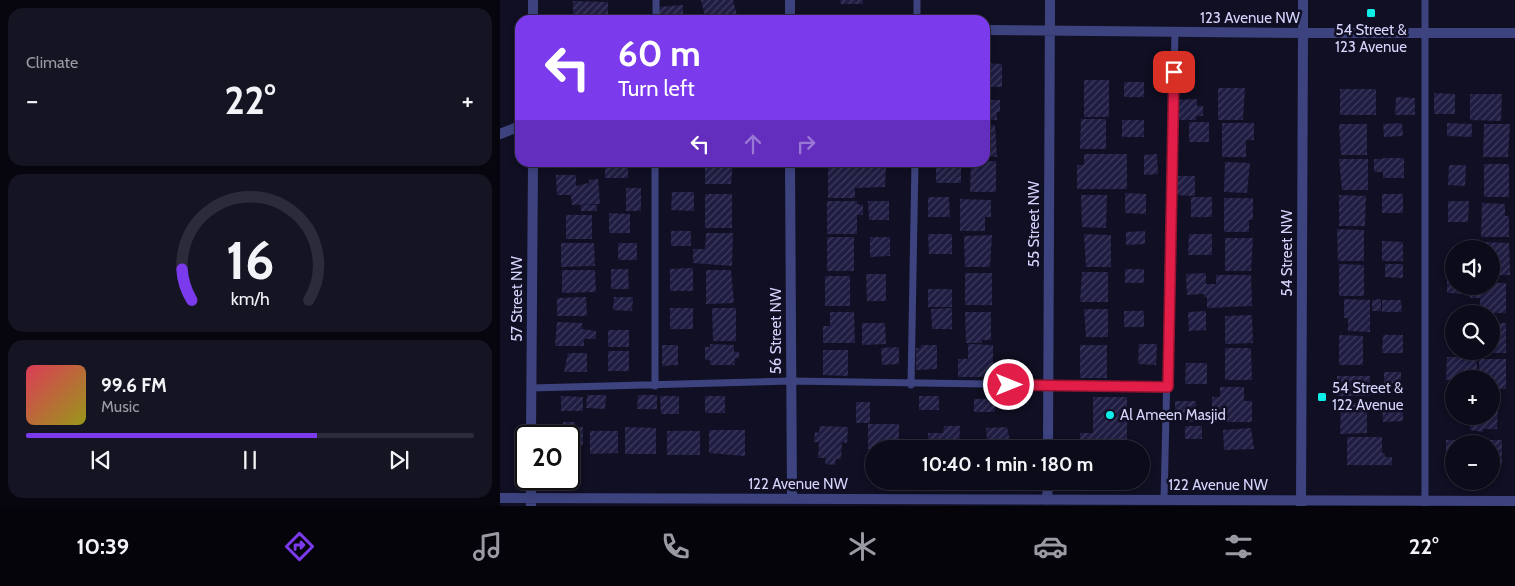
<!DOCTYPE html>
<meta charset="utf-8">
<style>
body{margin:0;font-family:Cabin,sans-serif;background:#151423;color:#f1f3f6;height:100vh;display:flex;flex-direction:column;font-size:19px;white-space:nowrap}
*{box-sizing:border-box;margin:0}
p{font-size:16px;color:#9a9ba2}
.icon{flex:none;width:28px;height:28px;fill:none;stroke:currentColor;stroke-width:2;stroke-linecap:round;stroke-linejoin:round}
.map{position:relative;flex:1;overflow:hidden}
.side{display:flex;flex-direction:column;gap:8px;padding:8px;background:#07060e;width:500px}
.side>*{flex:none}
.guide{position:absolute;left:15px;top:15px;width:475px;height:152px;border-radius:15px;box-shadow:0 2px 8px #0003,0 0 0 1px #2c2b39;background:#7c3aed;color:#fff;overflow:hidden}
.tools{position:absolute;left:945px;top:240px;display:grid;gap:10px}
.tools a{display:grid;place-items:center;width:55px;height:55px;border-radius:50%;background:#0c0b1a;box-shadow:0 2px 8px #0003,0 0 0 1px #2c2b39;font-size:25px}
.speed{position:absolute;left:15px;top:425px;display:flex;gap:10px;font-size:25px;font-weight:700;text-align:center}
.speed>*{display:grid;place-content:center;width:65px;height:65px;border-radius:50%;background:#0c0b1a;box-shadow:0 2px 8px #0003,0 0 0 1px #2c2b39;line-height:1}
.speed .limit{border:2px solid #111;border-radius:8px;background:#fff;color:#111}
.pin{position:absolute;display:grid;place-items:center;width:42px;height:42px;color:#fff;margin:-21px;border-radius:10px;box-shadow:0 2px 8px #0006}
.me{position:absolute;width:55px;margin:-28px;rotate:90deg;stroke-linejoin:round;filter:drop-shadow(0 0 4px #0008)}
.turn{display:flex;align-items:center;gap:18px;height:105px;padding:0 20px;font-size:22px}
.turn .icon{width:65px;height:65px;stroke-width:2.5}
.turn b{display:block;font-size:35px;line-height:42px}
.lanes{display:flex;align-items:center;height:48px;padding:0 20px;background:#0003;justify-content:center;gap:25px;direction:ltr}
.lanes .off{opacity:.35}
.big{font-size:38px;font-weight:700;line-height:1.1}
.side .tile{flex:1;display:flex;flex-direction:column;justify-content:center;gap:8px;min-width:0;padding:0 18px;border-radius:15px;background:#151423}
.side .dial{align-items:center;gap:0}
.dial svg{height:130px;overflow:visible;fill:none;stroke:#2c2b39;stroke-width:7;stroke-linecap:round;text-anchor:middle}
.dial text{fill:#f1f3f6;stroke:none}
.song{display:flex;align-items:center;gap:15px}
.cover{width:60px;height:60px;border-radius:8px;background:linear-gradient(135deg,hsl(350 70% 55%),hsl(60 70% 35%))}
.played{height:5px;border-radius:2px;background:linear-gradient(90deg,#7c3aed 65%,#2c2b39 65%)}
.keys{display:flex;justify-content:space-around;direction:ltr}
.heat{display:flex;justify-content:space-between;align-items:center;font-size:28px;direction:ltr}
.trip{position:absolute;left:365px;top:440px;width:285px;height:50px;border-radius:25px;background:#0c0b1a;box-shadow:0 2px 8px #0003,0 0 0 1px #2c2b39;font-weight:700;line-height:50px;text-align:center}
.tabs{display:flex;height:80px;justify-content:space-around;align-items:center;background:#05040a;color:#9a9ba2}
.tabs .icon{width:35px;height:35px}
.tabs .active{color:#7c3aed}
.tabs b{font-size:22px;color:#f1f3f6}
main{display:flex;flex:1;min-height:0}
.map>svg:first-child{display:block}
.building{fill:url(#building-hatch)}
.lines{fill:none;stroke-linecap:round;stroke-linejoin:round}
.service{stroke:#3d437f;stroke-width:7}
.minor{stroke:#3d437f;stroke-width:10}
.tertiary{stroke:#3d437f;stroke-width:10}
.route-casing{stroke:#92132f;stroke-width:12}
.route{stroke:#e11d48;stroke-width:9}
.poi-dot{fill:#0eeee8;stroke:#100f23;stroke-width:2}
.labels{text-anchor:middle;stroke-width:5;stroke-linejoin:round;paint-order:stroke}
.street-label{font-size:15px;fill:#d4d4fc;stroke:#100f23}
.poi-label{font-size:15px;fill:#d4d4fc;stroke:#100f23;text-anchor:start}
</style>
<main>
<section class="side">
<div class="tile"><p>Climate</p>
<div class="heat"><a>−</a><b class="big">22°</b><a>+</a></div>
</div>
<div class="tile dial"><svg viewBox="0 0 100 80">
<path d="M14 69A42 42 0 1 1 86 69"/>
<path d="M14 69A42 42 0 0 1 8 50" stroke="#7c3aed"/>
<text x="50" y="56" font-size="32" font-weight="700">16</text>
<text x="50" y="72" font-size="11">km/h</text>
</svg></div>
<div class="tile">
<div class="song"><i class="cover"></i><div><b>99.6 FM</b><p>Music</p></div></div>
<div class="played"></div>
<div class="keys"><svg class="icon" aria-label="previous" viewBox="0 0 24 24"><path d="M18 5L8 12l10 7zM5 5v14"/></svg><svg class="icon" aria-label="pause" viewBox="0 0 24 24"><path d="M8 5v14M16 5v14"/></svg><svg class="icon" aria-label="next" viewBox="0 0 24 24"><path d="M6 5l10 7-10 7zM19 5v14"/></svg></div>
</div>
</section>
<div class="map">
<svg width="1015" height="506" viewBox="0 0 1015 506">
<defs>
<pattern id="building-hatch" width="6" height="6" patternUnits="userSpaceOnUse" patternTransform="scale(1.25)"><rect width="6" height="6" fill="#1f1d42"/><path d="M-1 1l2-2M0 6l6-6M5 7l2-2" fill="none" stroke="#3f3d5e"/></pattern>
</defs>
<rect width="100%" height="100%" fill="#100f23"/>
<!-- building -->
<path class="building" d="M201,0H233L238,19L206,20Z
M340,0H363V4H341Z
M73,1L108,2V20H63V14H73Z
M183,5V20H159L158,7Z
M485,63L502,64V87H485Z
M584,80H609V117H584Z
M624,82H644V97H624Z
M718,88H745L743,120H718Z
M840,89H876V115H840Z
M934,93L955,94V114H934Z
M970,94H1002L1001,121L970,120Z
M896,97L915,98V115H895Z
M697,99V106H703V116H696V120H675V100Z
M485,100H500V112H497V120H485Z
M581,119H606V149H580Z
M622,120H644V137H622Z
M689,122H709V142H689Z
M722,123H754V140H746V157H722Z
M902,123L903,136L884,137L883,124Z
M947,123L972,124V137L947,136Z
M839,124H867V155H841Z
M984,124H1010L1008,157H983Z
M485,125H495L497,157L485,156Z
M584,154H627V189H577V165H584Z
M657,154L658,174L644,175V155Z
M883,158H904V178H883V172H874V159H883Z
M839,159H868V190H842Z
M496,161V192H470L471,162Z
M170,162H190L189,167L170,166Z
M205,162H233L231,184H205Z
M436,162H461V183H436Z
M725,162L750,163L747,193L724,192Z
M105,163H128V178H105Z
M984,164H1009V197H984Z
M328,165H386L385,187L355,188V198H328Z
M949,165H966L965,186L948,185Z
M56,175H76V186L89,183V180L98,179L100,204L72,205L71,195H57Z
M675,176H695V196L674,195Z
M126,188H141V211H126Z
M172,192H194V211L171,210Z
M625,193L646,194V214L625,213Z
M205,194H232V228H205Z
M882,194H903V213H882Z
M581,195H607L606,228L582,227Z
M839,195L866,196L865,226H839Z
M428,197H449L450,217H428Z
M691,197H712V217H691Z
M724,198H753V220H749V232H724Z
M460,199L491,200V217H485V231H460Z
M327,201H357V204L363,205V215H357V234H327Z
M368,201H389V220H369Z
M948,201H969L968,222H948Z
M982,203L1005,204V216H1009V237H981Z
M81,205H97V211H81Z
M109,213L130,214V233H109Z
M66,215H92V239H66Z
M837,229L864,230V261H838Z
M171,231H191V246H171Z
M645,231V244L626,245V232Z
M206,233H233L232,266L193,263V249H205Z
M428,234H452V254H429Z
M584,234L611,235V267H586Z
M689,234H712V255H688Z
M492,235L490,267H465L464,236Z
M327,237H354V271H327Z
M370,237H390V256L370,257Z
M725,238H753L751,271H725Z
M882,241L903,242V261H882Z
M984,242L1009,243L1010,275H991V249H984Z
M61,243H94L95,266L61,267Z
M118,243H137V260H118Z
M839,264L864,265V296H839Z
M885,264H903V278L885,277Z
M947,264H954V276H947Z
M193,268V291H170V269Z
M111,269H128L129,289H111Z
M625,269H644V283H625Z
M62,270H95L96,292L62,293Z
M206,270H231L234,303L206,304Z
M582,272H608V302H580Z
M465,273H492V305H465Z
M706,273V284H716V275H751L752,306L707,308V297H704V294L687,295L686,274Z
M366,274H386V301H367Z
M325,276H350V306H325Z
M947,280H954V286H967V294L947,293Z
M991,283H1006V313H980V298H970V286H991Z
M428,289H452V307H428Z
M86,297L87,316H57V298Z
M114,297H133L132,311L113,310Z
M844,299L870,300V332L848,331V318H844Z
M881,299V311H872V300Z
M882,300H901L902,312H882Z
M170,308H193V329H170Z
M212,308H236V341H213Z
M452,308V329H432L431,309Z
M584,309H608V337H586Z
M624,311H644V327H624Z
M706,311V330L689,331L688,312Z
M330,312H354L355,343H323V326H330Z
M465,312H491V340H482V343H466Z
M752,315L753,343L725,344V316Z
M948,320H954V341H948Z
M57,322L82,323V329L96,331V339H84V346H55Z
M362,323H385L386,344L362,345Z
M991,323H1006V353H991Z
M108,330H129V347H108Z
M839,335L863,336V365H839Z
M883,335H903V353H882Z
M210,344L234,345V352H239V358H235V365H210V360H205V347H210Z
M468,344L493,345V377H458V359H468Z
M639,344H657L656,365L638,364Z
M162,345H178V365L162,366Z
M421,345H437V369L416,370V348H421Z
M580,345H607V378H580Z
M399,347V364L382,365L381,348Z
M725,348H751L752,380H725Z
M323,350H348V376L323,375Z
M108,351H129V371H108Z
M68,353H87V372H64Z
M947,357H977V373H967V379L946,380Z
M979,359H1006V389H991V379H979Z
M686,363H707V384H685Z
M884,372H901V385H884Z
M837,376H870V396H837V390H833V384H837Z
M720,387H744V401H752V422H712V397H720Z
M87,395H106L105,409L86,408Z
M138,395H157V409H137Z
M61,396L83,397V411H61Z
M160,396H179V414H161Z
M205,396H225V413H205Z
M419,396H439V410H419Z
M593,397H627V449H580V433H593Z
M948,397H954V408H948Z
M474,399H495V412H474Z
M675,401H696L695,422H675Z
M356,402H370V423H356Z
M841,403H867V433L840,434Z
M903,403V421L883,422L882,404Z
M991,406H998L997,429H983V432L970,430V416H991Z
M63,422H75V427H83V445H75V454H69V436H58V426H63Z
M368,424H399V449H368Z
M320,426L348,427L347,443L342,442L341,459H336L335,465L325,464L326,458H318L319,442H314L315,432L319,433Z
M444,426H460L459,449H428V433H443Z
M685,426H702V439H685Z
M125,427L156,428V454H125Z
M507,427L510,442L507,443V449H482L481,441H487L486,428Z
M751,428L754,449L724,450L723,430Z
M209,430H245V456L209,453Z
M90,431H118V453L90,454Z
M167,431H200V455H167Z
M847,437H882V453H885V457H892V465H847Z
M946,440H1002V465H991V444H954V462H946Z"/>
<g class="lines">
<!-- service -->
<path class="service" d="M925,0V506
M156,20V0
M417,20V0
M411,385L415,162
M155,386V162
M31,388L291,381L668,387
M664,500L675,32"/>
<!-- minor -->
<path class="minor" d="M33,0V20
M290,0V20
M485,30L803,33V0
M0,134L20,126
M290,162L292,499
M31,436L33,162
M548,449L550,0
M31,479V506
M0,498L1015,501
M547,500L548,481"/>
<!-- tertiary -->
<path class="tertiary" d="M801,506L803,33H1015"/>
</g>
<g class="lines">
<!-- route casing -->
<g class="route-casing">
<path id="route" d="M509,385L668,387L674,72"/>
</g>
<!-- route -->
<use href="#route" class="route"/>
</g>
<!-- markers -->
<g class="poi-dot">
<rect x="866" y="8" width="10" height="10" rx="2.5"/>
<rect x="817" y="392" width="10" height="10" rx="2.5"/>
<circle cx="610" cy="415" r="5"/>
</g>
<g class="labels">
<!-- street labels -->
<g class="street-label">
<text x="750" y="23">123 Avenue NW</text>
<text transform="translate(534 224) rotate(-90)" y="5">55 Street NW</text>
<text transform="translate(787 253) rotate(-90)" y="5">54 Street NW</text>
<text transform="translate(17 299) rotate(-90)" y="5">57 Street NW</text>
<text transform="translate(276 331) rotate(-90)" y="5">56 Street NW</text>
<text x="298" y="489">122 Avenue NW</text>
<text x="718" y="490">122 Avenue NW</text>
</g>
<!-- poi labels -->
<g class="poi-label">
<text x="871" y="35" text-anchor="middle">54 Street &amp;<tspan x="871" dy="17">123 Avenue</tspan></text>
<text x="832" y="393">54 Street &amp;<tspan x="832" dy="17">122 Avenue</tspan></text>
<text x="620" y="420">Al Ameen Masjid</text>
</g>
</g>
</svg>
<div class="tools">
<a><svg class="icon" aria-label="sound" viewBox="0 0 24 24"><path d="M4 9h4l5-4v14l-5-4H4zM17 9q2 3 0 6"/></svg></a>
<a><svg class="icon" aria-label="search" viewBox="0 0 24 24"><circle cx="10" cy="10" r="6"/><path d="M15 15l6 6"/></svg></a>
<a>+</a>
<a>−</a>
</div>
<div class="speed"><div class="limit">20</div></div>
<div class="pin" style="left:674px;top:72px;background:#d93025"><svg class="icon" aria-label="arrive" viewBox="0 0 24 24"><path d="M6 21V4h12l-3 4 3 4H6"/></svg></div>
<svg class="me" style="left:509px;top:385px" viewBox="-20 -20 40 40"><circle r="17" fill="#e11d48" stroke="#fff" stroke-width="3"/><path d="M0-11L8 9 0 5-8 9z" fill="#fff"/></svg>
<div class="trip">10:40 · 1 min · 180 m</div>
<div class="guide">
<div class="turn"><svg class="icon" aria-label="left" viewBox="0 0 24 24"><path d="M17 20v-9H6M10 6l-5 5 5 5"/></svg><div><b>60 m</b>Turn left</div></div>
<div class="lanes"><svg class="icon" aria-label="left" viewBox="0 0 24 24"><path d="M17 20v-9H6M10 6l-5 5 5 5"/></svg><svg class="icon off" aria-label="ahead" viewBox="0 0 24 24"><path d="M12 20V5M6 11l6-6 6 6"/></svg><svg class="icon off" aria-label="right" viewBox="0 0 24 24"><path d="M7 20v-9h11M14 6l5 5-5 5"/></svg></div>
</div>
</div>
</main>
<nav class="tabs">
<b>10:39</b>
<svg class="icon active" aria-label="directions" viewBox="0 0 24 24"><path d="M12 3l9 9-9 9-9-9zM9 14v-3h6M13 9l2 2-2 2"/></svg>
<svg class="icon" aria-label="music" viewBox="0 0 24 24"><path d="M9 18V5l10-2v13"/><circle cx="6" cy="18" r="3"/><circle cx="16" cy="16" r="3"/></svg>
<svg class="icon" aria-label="phone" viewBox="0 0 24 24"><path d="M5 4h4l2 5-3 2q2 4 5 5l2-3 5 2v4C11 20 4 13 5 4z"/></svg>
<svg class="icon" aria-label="climate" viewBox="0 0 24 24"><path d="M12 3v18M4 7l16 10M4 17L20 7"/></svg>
<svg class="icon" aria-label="car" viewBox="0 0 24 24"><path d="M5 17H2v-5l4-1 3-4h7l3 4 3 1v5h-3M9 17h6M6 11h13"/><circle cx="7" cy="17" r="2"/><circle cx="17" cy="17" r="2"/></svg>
<svg class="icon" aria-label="filters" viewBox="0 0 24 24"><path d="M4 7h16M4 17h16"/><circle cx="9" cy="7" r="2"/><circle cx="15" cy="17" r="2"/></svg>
<b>22°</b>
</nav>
